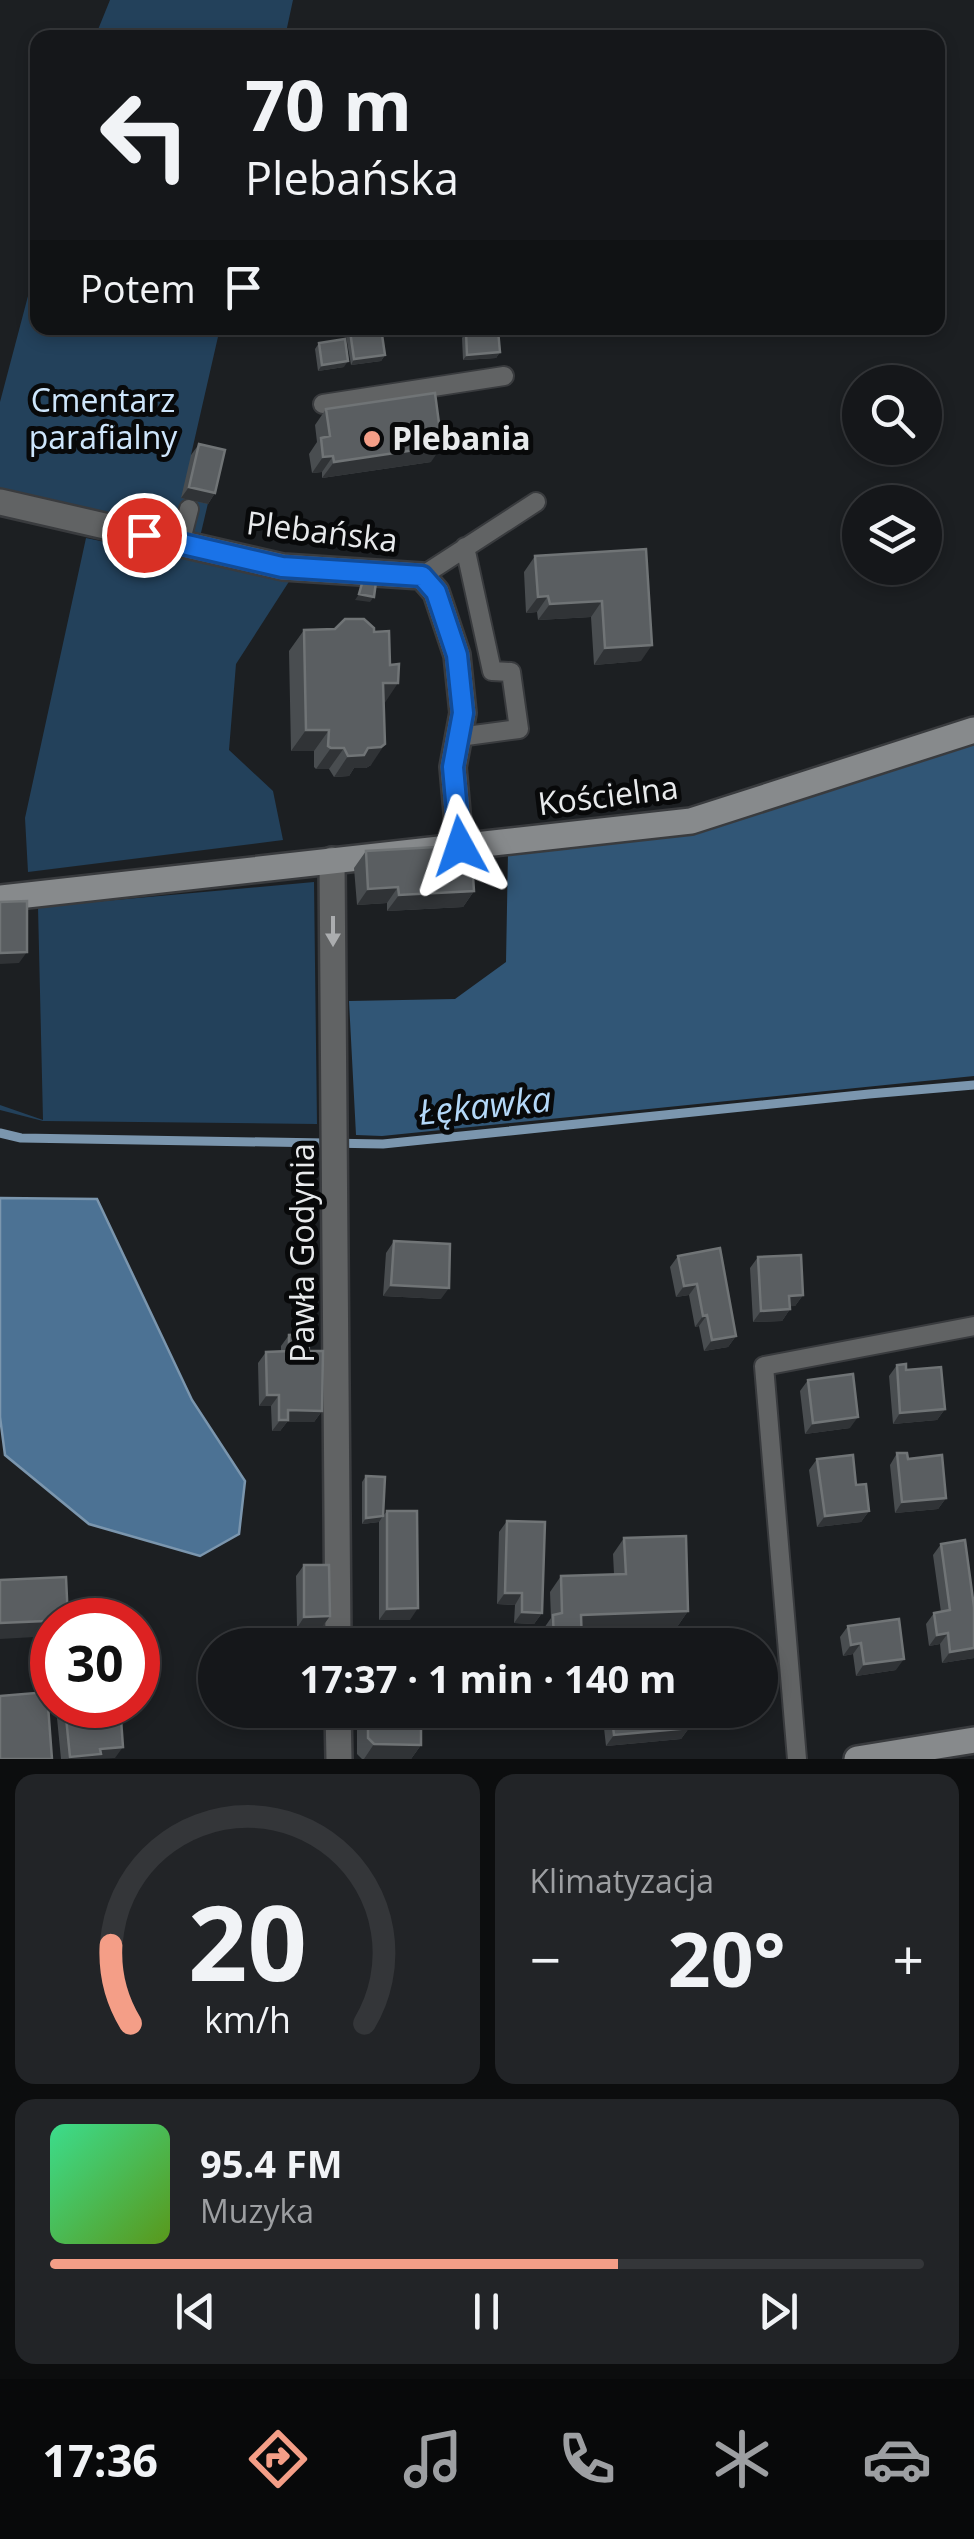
<!DOCTYPE html>
<html lang="pl">
<meta charset="utf-8">
<style>
body{margin:0;font-family:"Open Sans",sans-serif;background:#222427;color:#f1f3f6;height:100vh;display:flex;flex-direction:column;font-size:38px;white-space:nowrap}
*{box-sizing:border-box;margin:0}
p{font-size:32px;color:#9d9fa2}
.icon{flex:none;width:55px;height:55px;fill:none;stroke:currentColor;stroke-width:2;stroke-linecap:round;stroke-linejoin:round}
.map{position:relative;height:1759px;overflow:hidden}
.side{display:flex;flex-direction:column;gap:15px;padding:15px;background:#0c0d0e;flex:1}
.side>*{flex:none}
.hud{position:absolute;left:30px;top:30px;width:915px;height:305px;border-radius:20px;box-shadow:0 5px 15px #0003,0 0 0 2px #343639;background:#15171a;color:#f1f3f6;overflow:hidden}
.fabs{position:absolute;left:842px;top:365px;display:grid;gap:20px}
.fabs a{display:grid;place-items:center;width:100px;height:100px;border-radius:50%;background:#15171a;box-shadow:0 5px 15px #0003,0 0 0 2px #343639;font-size:50px}
.speed{position:absolute;left:30px;top:1598px;display:flex;gap:20px;font-size:50px;font-weight:700;text-align:center}
.speed>*{display:grid;place-content:center;width:130px;height:130px;border-radius:50%;background:#15171a;box-shadow:0 5px 15px #0003,0 0 0 2px #343639;line-height:1}
.speed .limit{border:15px solid #d22;background:#fff;color:#111}
.pin{position:absolute;display:grid;place-items:center;width:85px;height:85px;color:#fff;margin:-42px;border:5px solid #fff;border-radius:50%;box-shadow:0 2px 10px #0007}
.me{position:absolute;width:110px;margin:-55px;rotate:355deg;stroke-linejoin:round;filter:drop-shadow(0 0 8px #0008)}
.turn{display:flex;align-items:center;gap:35px;height:210px;padding:0 50px;font-size:45px}
.turn .icon{width:130px;height:130px;stroke-width:2.5}
.turn b{display:block;font-size:70px;line-height:85px}
.then{display:flex;align-items:center;height:95px;padding:0 50px;background:#0003;gap:20px;font-size:38px}
.big{font-size:75px;font-weight:700;line-height:1.1}
.side .card{flex:1;display:flex;flex-direction:column;justify-content:center;gap:15px;min-width:0;padding:0 35px;border-radius:20px;background:#222427}
.side .dial{align-items:center;gap:0}
.dial svg{height:260px;overflow:visible;fill:none;stroke:#343639;stroke-width:7;stroke-linecap:round;text-anchor:middle}
.dial text{fill:#f1f3f6;stroke:none}
.song{display:flex;align-items:center;gap:30px}
.cover{width:120px;height:120px;border-radius:15px;background:linear-gradient(135deg,hsl(150 70% 55%),hsl(90 70% 35%))}
.played{height:10px;border-radius:5px;background:linear-gradient(90deg,#f49e87 65%,#343639 65%)}
.keys{display:flex;justify-content:space-around;direction:ltr}
.heat{display:flex;justify-content:space-between;align-items:center;font-size:55px;direction:ltr}
.side .tiles{flex:1;display:grid;gap:15px;grid-template-columns:1fr 1fr}
.card:last-child{grid-column:span 2}
.trip{position:absolute;left:198px;top:1628px;width:580px;height:100px;border-radius:50px;background:#15171a;box-shadow:0 5px 15px #0003,0 0 0 2px #343639;font-weight:700;line-height:100px;text-align:center}
.menu{display:flex;height:160px;justify-content:space-around;align-items:center;background:#08090a;color:#9d9fa2}
.menu .icon{width:70px;height:70px}
.menu .selected{color:#f49e87}
.menu b{font-size:45px;color:#f1f3f6}
.map>svg:first-child{display:block}
.green{fill:#23415b}
.forest{fill:#315676}
.water{fill:#4c7294;stroke:#7b96ae;stroke-width:2.5}
.lines{fill:none;stroke-linecap:round;stroke-linejoin:round}
.stream{stroke:#7b96ae;stroke-width:9}
.lane-casing{stroke:#393b3e;stroke-width:22}
.street-casing{stroke:#393b3e;stroke-width:30}
.secondary-casing{stroke:#393b3e;stroke-width:30}
.lane{stroke:#616364;stroke-width:18}
.street{stroke:#616364;stroke-width:25}
.secondary{stroke:#878a8c;stroke-width:25}
.wall{fill:#494d50}
.shaded-wall{fill:#303336}
.building{fill:#5a5e61;stroke:#707476;stroke-width:2.5}
.oneway{fill:#abadaf}
.route-casing{stroke:#114b97;stroke-width:25}
.route{stroke:#1a73e8;stroke-width:18}
.poi-dot{fill:#f49e87;stroke:#08090a;stroke-width:4}
.labels{text-anchor:middle;stroke-width:10;stroke-linejoin:round;paint-order:stroke}
.park-label{font-size:32px;fill:#cee6fc;stroke:#08090a}
.poi-label{font-size:32px;font-weight:bold;fill:#e8eaec;stroke:#08090a;text-anchor:start}
.street-label{font-size:32px;fill:#e8eaec;stroke:#08090a}
.water-label{font-size:35px;font-style:italic;fill:#b4d8f8;stroke:#08090a}
</style>
<div class="map">
<svg width="974" height="1759" viewBox="0 0 974 1759">
<rect width="100%" height="100%" fill="#1c1f22"/>
<!-- green -->
<path class="green" d="M110,0H293L285,37H95Z
M37,262L38,328H220L191,455L218,461L200,537L0,492V402Z
M86,538L290,580L236,664L229,750L273,791L283,840L28,872L25,818Z
M314,882L317,1124L43,1121L0,1110V1105L43,1120L38,907Z"/>
<!-- forest -->
<path class="forest" d="M974,744V1076L382,1136L356,1135L349,1001L455,999L506,962L508,852L695,833Z"/>
<!-- water -->
<path class="water" d="M0,1198L97,1199L192,1400L245,1481L239,1534L200,1556L89,1524L5,1455L0,1417Z"/>
<g class="lines">
<!-- stream -->
<path class="stream" d="M0,1133L21,1138L383,1144L869,1094L974,1085"/>
<!-- lane casing -->
<g class="lane-casing">
<path id="lane" d="M323,404L504,376
M180,544L189,509
M422,576L536,502
M459,737L519,729L511,672L492,671L465,547
M797,1759L764,1366L974,1326"/>
</g>
<!-- street casing -->
<g class="street-casing">
<path id="street" d="M0,502L283,567L422,576L436,592L457,655L463,713L453,767L460,846
M332,860L338,1645
M338,1710L339,1759"/>
</g>
<!-- secondary casing -->
<g class="secondary-casing">
<path id="secondary" d="M0,898L691,821L974,730
M857,1759L974,1740"/>
</g>
<!-- lane -->
<use href="#lane" class="lane"/>
<!-- street -->
<use href="#street" class="street"/>
<!-- secondary -->
<use href="#secondary" class="secondary"/>
</g>
<!-- wall -->
<path class="wall" d="M350,331L385,355L381,361L351,365L346,336Z
M466,332L500,352L496,358L463,360L462,338Z
M319,343L344,367L318,371L315,349Z
M326,409L431,462L322,478V472L312,473L309,454L317,442L315,425Z
M199,444L215,493L208,504L181,498L191,455Z
M646,549L641,661L594,665L591,617L538,620L537,612L526,613L524,572L535,556Z
M304,630L374,632L384,704L371,765L366,768H354L349,776L334,777L329,769H316L314,767V751H291L289,651Z
M366,851L474,891L463,907L387,911V903L357,905L354,868Z
M394,1241L441,1299L383,1296L386,1253Z
M678,1256L736,1336L728,1347L704,1351L699,1326L695,1327L689,1295L676,1297L670,1267Z
M758,1257L803,1295L795,1306H790V1309L782,1321L753,1322L750,1268Z
M289,1335L309,1351L322,1411L314,1422H287L280,1431H272L271,1406H259L258,1363L266,1352L281,1351V1346Z
M897,1365L906,1370L945,1409L937,1420L893,1424L889,1376Z
M808,1380L850,1428L805,1434L800,1391Z
M897,1453L908,1459L946,1498L938,1509L895,1513L890,1465Z
M817,1459L856,1485L869,1511L861,1522L817,1527L809,1470Z
M366,1476L383,1516L387,1511L410,1620H379V1522L362,1524V1482Z
M507,1521L542,1613L534,1624L514,1623L515,1605L497,1604L499,1532Z
M624,1538L688,1611L677,1627L581,1630L582,1645H542V1631L551,1618L550,1592L561,1576L614,1574L613,1554Z
M941,1544L974,1607V1658L942,1663L940,1644L929,1646L926,1624L934,1613L941,1612L933,1555Z
M304,1565L330,1616L322,1627L297,1628L296,1576Z
M848,1626L896,1670L856,1676L853,1654L843,1656L840,1637Z
M65,1707L115,1758L61,1759L57,1718Z
M357,1710H421V1745L411,1759H362L357,1754Z
M602,1710H687L689,1728L681,1739L606,1746Z"/>
<!-- shaded-wall -->
<path class="shaded-wall" d="M500,352L496,358L463,360L467,355Z
M385,355L381,361L351,365L354,359Z
M348,361L344,367L318,371L322,365Z
M442,446L431,462L322,478L334,462Z
M333,456L322,472L312,473L323,457Z
M189,487L215,493L208,504L181,498Z
M359,594L374,597L370,602L355,600Z
M548,596L537,612L526,613L538,597Z
M602,601L591,617L538,620L550,604Z
M652,645L641,661L594,665L605,648Z
M383,683H398L384,704Z
M306,730H329L314,751H291Z
M385,744L371,765L366,768H354L349,776L334,777L348,756L368,748Z
M331,748H344L329,769H316Z
M398,887L387,903L357,905L368,889Z
M474,891L463,907L387,911L399,895Z
M27,952L19,963L0,964V953Z
M697,1284L689,1295L676,1297L684,1286Z
M391,1285L449,1288L441,1299L383,1296Z
M803,1295L795,1306L782,1307L789,1296Z
M790,1309L782,1321L753,1322L761,1311Z
M707,1315L699,1326L695,1327L703,1316Z
M736,1336L728,1347L704,1351L712,1340Z
M267,1395H279L271,1406H259Z
M945,1409L937,1420L893,1424L900,1413Z
M288,1410L322,1411L314,1422H287L280,1431H272Z
M858,1417L850,1428L805,1434L813,1423Z
M946,1498L938,1509L895,1513L902,1502Z
M869,1511L861,1522L817,1527L825,1516Z
M383,1516L379,1522L362,1524L366,1518Z
M505,1593H522L515,1605L497,1604Z
M418,1608L410,1620H379L387,1609Z
M688,1611L677,1627L569,1631L581,1615Z
M522,1612L542,1613L534,1624L514,1623Z
M330,1616L322,1627L297,1628L304,1617Z
M52,1621V1636L0,1639V1623Z
M948,1633L940,1644L929,1646L937,1635Z
M861,1643L853,1654L843,1656L851,1645Z
M974,1648V1658L942,1663L950,1652Z
M904,1659L896,1670L856,1676L864,1664Z
M689,1728L681,1739L606,1746L614,1735Z
M374,1744L421,1745L411,1759H364Z
M123,1747L115,1758L68,1759L70,1757L100,1749Z"/>
<!-- building -->
<path class="building" d="M372,328H381L385,355L354,359L350,331Z
M498,330L500,352L467,355L466,332Z
M345,339L348,361L322,365L319,343Z
M435,393L442,446L334,462L333,456L323,457L321,438L330,436L326,409Z
M199,444L225,450L215,493L189,487Z
M646,549L652,645L605,648L602,601L550,604L548,596L538,597L535,556Z
M363,580L376,582L374,597L359,594Z
M345,619H364L374,628V632L389,631L390,665L399,664L398,683H383L385,744L381,747L368,748L364,755L348,756L344,748H331L328,746L329,730H306L304,630L335,629Z
M471,845L474,891L399,895L398,887L368,889L366,851Z
M27,901V952L0,953V902Z
M394,1241L450,1244L449,1288L391,1285Z
M720,1248L736,1336L712,1340L707,1315L703,1316L697,1284L684,1286L678,1256Z
M801,1255L803,1295L789,1296L790,1309L761,1311L758,1257Z
M308,1334L309,1351H323L322,1411L288,1410V1420H279V1395H267L266,1352L289,1351V1335Z
M906,1364V1370L941,1367L945,1409L900,1413L897,1365Z
M853,1374L858,1417L813,1423L808,1380Z
M897,1453H907L908,1459L942,1455L946,1498L902,1502Z
M853,1455L856,1485L866,1484L869,1511L825,1516L817,1459Z
M366,1476L385,1477L383,1516L366,1518Z
M387,1511H417L418,1608L387,1609Z
M507,1521L545,1522L542,1613L522,1612V1593H505Z
M686,1536L688,1611L581,1615L582,1645H554L553,1615L562,1613L561,1576L626,1574L624,1538Z
M965,1540L974,1607V1648L950,1652L948,1633L937,1635L934,1613L950,1610L941,1544Z
M304,1565H329L330,1616L304,1617Z
M66,1577L68,1620L0,1623V1580Z
M899,1619L904,1659L864,1664L861,1643L851,1645L848,1626Z
M366,1638L404,1639V1645H366Z
M47,1692L52,1759H0V1696Z
M84,1705H120L123,1747L100,1749L101,1754L70,1757L65,1707Z
M368,1710H421V1745L374,1744L368,1738Z
M611,1710H687L689,1728L614,1735Z"/>
<!-- one-way arrows -->
<defs><path id="oneway-solid" d="M-6-.8H1V-3.2L6.5 0L1 3.2V.8H-6Z" transform="scale(2.5)"/></defs>
<use class="oneway" href="#oneway-solid" transform="translate(333 931) rotate(90)"/>
<g class="lines">
<!-- route casing -->
<g class="route-casing">
<path id="route" d="M144,535L282,567L422,576L436,592L457,655L463,713L453,767L460,846"/>
</g>
<!-- route -->
<use href="#route" class="route"/>
</g>
<!-- markers -->
<circle class="poi-dot" cx="372" cy="439" r="10"/>
<g class="labels">
<!-- park labels -->
<g class="park-label">
<text x="103" y="412">Cmentarz<tspan x="103" dy="37">parafialny</tspan></text>
</g>
<!-- poi labels -->
<g class="poi-label">
<text x="392" y="450">Plebania</text>
</g>
<!-- street labels -->
<g class="street-label">
<text transform="translate(322 532) rotate(7)" y="11">Plebańska</text>
<text transform="translate(608 796) rotate(-7)" y="11">Kościelna</text>
<text transform="translate(303 1253) rotate(-90)" y="11">Pawła Godynia</text>
</g>
<!-- water labels -->
<g class="water-label">
<text transform="translate(485 1106) rotate(-6)" y="12">Łękawka</text>
</g>
</g>
</svg>
<div class="fabs">
<a><svg class="icon" aria-label="search" viewBox="0 0 24 24"><circle cx="10" cy="10" r="6"/><path d="M15 15l6 6"/></svg></a>
<a><svg class="icon" aria-label="layers" viewBox="0 0 24 24"><path d="M12 4l9 5-9 5-9-5zM3 14l9 5 9-5"/></svg></a>
</div>
<div class="speed"><div class="limit">30</div></div>
<div class="pin" style="left:144px;top:535px;background:#d93025"><svg class="icon" aria-label="arrive" viewBox="0 0 24 24"><path d="M6 21V4h12l-3 4 3 4H6"/></svg></div>
<svg class="me" style="left:460px;top:846px" viewBox="-20 -20 40 40"><path d="M0-17L14 15 0 8-14 15z" fill="#1a73e8" stroke="#fff" stroke-width="4"/></svg>
<div class="trip">17:37 · 1 min · 140 m</div>
<div class="hud">
<div class="turn"><svg class="icon" aria-label="left" viewBox="0 0 24 24"><path d="M17 20v-9H6M10 6l-5 5 5 5"/></svg><div><b>70 m</b>Plebańska</div></div>
<div class="then">Potem<svg class="icon" aria-label="arrive" viewBox="0 0 24 24"><path d="M6 21V4h12l-3 4 3 4H6"/></svg></div>
</div>
</div>
<section class="side">
<div class="tiles">
<div class="card dial"><svg viewBox="0 0 100 80">
<path d="M14 69A42 42 0 1 1 86 69"/>
<path d="M14 69A42 42 0 0 1 8 45" stroke="#f49e87"/>
<text x="50" y="56" font-size="32" font-weight="700">20</text>
<text x="50" y="72" font-size="11">km/h</text>
</svg></div>
<div class="card"><p>Klimatyzacja</p>
<div class="heat"><a>−</a><b class="big">20°</b><a>+</a></div>
</div>
<div class="card">
<div class="song"><i class="cover"></i><div><b>95.4 FM</b><p>Muzyka</p></div></div>
<div class="played"></div>
<div class="keys"><svg class="icon" aria-label="previous" viewBox="0 0 24 24"><path d="M18 5L8 12l10 7zM5 5v14"/></svg><svg class="icon" aria-label="pause" viewBox="0 0 24 24"><path d="M8 5v14M16 5v14"/></svg><svg class="icon" aria-label="next" viewBox="0 0 24 24"><path d="M6 5l10 7-10 7zM19 5v14"/></svg></div>
</div>
</div>
</section>
<nav class="menu">
<b>17:36</b>
<svg class="icon selected" aria-label="directions" viewBox="0 0 24 24"><path d="M12 3l9 9-9 9-9-9zM9 14v-3h6M13 9l2 2-2 2"/></svg>
<svg class="icon" aria-label="music" viewBox="0 0 24 24"><path d="M9 18V5l10-2v13"/><circle cx="6" cy="18" r="3"/><circle cx="16" cy="16" r="3"/></svg>
<svg class="icon" aria-label="phone" viewBox="0 0 24 24"><path d="M5 4h4l2 5-3 2q2 4 5 5l2-3 5 2v4C11 20 4 13 5 4z"/></svg>
<svg class="icon" aria-label="climate" viewBox="0 0 24 24"><path d="M12 3v18M4 7l16 10M4 17L20 7"/></svg>
<svg class="icon" aria-label="car" viewBox="0 0 24 24"><path d="M5 17H2v-5l4-1 3-4h7l3 4 3 1v5h-3M9 17h6M6 11h13"/><circle cx="7" cy="17" r="2"/><circle cx="17" cy="17" r="2"/></svg>
</nav>
